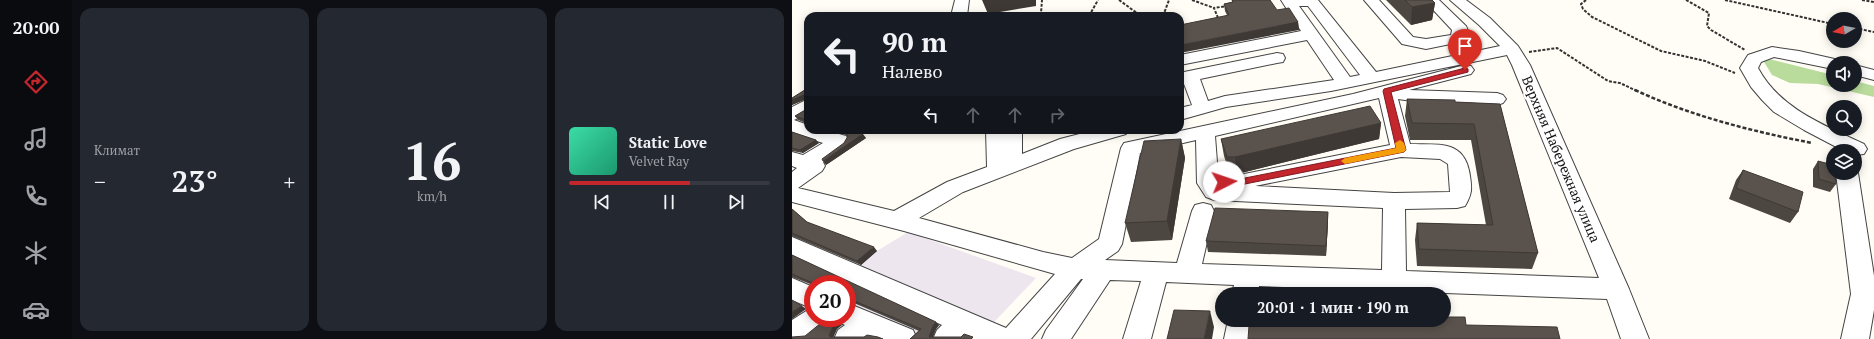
<!DOCTYPE html>
<html lang="ru">
<meta charset="utf-8">
<style>
body{margin:0;font-family:"PT Serif",serif;background:#242831;color:#f1f3f6;height:100vh;display:flex;flex-direction:column;font-size:15px;white-space:nowrap}
*{box-sizing:border-box;margin:0}
p{font-size:13px;color:#9ea1a6}
.icon{flex:none;width:22px;height:22px;fill:none;stroke:currentColor;stroke-width:2;stroke-linecap:round;stroke-linejoin:round}
.map{position:relative;flex:1;overflow:hidden}
.sheet{display:flex;flex-direction:column;gap:8px;padding:8px;background:#0d0f14;width:720px}
.sheet>*{flex:none}
.guide{position:absolute;left:12px;top:12px;width:380px;height:122px;border-radius:12px;box-shadow:0 2px 10px #0003;background:#171b24;color:#f1f3f6;overflow:hidden}
.needle{width:26px;rotate:260deg}
.buttons{position:absolute;left:1034px;top:12px;display:grid;gap:8px}
.buttons a{display:grid;place-items:center;width:36px;height:36px;border-radius:50%;background:#171b24;box-shadow:0 2px 10px #0003;font-size:20px}
.speed{position:absolute;left:12px;top:275px;display:flex;gap:8px;font-size:20px;font-weight:700;text-align:center}
.speed>*{display:grid;place-content:center;width:52px;height:52px;border-radius:50%;background:#171b24;box-shadow:0 2px 10px #0003;line-height:1}
.speed .limit{border:6px solid #d22;background:#fff;color:#111}
.pin{position:absolute;display:grid;place-items:center;width:34px;height:34px;color:#fff;margin:-41px -17px;border-radius:50% 50% 50% 0;rotate:-45deg;box-shadow:0 0 4px #0007}
.pin .icon{rotate:45deg}
.me{position:absolute;width:44px;margin:-22px;rotate:86deg;stroke-linejoin:round;filter:drop-shadow(0 0 3px #0008)}
.turn{display:flex;align-items:center;gap:14px;height:84px;padding:0 12px;font-size:18px}
.turn .icon{width:52px;height:52px;stroke-width:2.5}
.turn b{display:block;font-size:28px;line-height:34px}
.lanes{display:flex;align-items:center;height:38px;padding:0 12px;background:#0003;justify-content:center;gap:20px;direction:ltr}
.lanes .off{opacity:.35}
.big{font-size:30px;font-weight:700;line-height:1.1}
.sheet .card{flex:1;display:flex;flex-direction:column;justify-content:center;gap:6px;min-width:0;padding:0 14px;border-radius:12px;background:#242831}
.sheet .dial{align-items:center;gap:0}
.dial b{font-size:52px;line-height:1}
.song{display:flex;align-items:center;gap:12px}
.cover{width:48px;height:48px;border-radius:6px;background:linear-gradient(135deg,hsl(160 70% 55%),hsl(160 70% 35%))}
.played{height:4px;border-radius:2px;background:linear-gradient(90deg,#c4262e 60%,#363941 60%)}
.keys{display:flex;justify-content:space-around;direction:ltr}
.heat{display:flex;justify-content:space-between;align-items:center;font-size:22px;direction:ltr}
.sheet .tiles{flex:1;display:grid;gap:8px;grid-template-columns:repeat(3,1fr)}
.trip{position:absolute;left:423px;top:287px;width:236px;height:40px;border-radius:20px;background:#171b24;box-shadow:0 2px 10px #0003;font-weight:700;line-height:40px;text-align:center}
main{display:flex;flex:1;min-height:0}
.dock{display:flex;flex-direction:column;width:72px;justify-content:space-around;align-items:center;background:#090b0e;color:#9ea1a6}
.dock .icon{width:28px;height:28px}
.dock .selected{color:#c4262e}
.dock b{font-size:18px;color:#f1f3f6}
.map>svg:first-child{display:block}
.industrial{fill:#eee6ef;fill-rule:evenodd}
.forest{fill:#b9dc9c}
.lines{fill:none;stroke-linecap:round;stroke-linejoin:round}
.minor-casing{stroke:#444;stroke-width:2}
.path-far1{stroke:#333;stroke-width:2;stroke-dasharray:3 1.5;stroke-linecap:butt}
.path{stroke:#333;stroke-width:2.5;stroke-dasharray:4 2;stroke-linecap:butt}
.minor{fill:#fff;fill-rule:evenodd}
.wall{fill:#4d4742}
.shaded-wall{fill:#3f3936}
.building{fill:#5a524d;stroke:#3f3936}
.route{fill:#c4262e;stroke:#7f191e}
.slow{fill:#f59e0b}
.labels{text-anchor:middle;stroke-width:4;stroke-linejoin:round;paint-order:stroke}
.street-label{font-size:14px;fill:#111;stroke:#fff}
</style>
<main>
<nav class="dock">
<b>20:00</b>
<svg class="icon selected" aria-label="directions" viewBox="0 0 24 24"><path d="M12 3l9 9-9 9-9-9zM9 14v-3h6M13 9l2 2-2 2"/></svg>
<svg class="icon" aria-label="music" viewBox="0 0 24 24"><path d="M9 18V5l10-2v13"/><circle cx="6" cy="18" r="3"/><circle cx="16" cy="16" r="3"/></svg>
<svg class="icon" aria-label="phone" viewBox="0 0 24 24"><path d="M5 4h4l2 5-3 2q2 4 5 5l2-3 5 2v4C11 20 4 13 5 4z"/></svg>
<svg class="icon" aria-label="climate" viewBox="0 0 24 24"><path d="M12 3v18M4 7l16 10M4 17L20 7"/></svg>
<svg class="icon" aria-label="car" viewBox="0 0 24 24"><path d="M5 17H2v-5l4-1 3-4h7l3 4 3 1v5h-3M9 17h6M6 11h13"/><circle cx="7" cy="17" r="2"/><circle cx="17" cy="17" r="2"/></svg>
</nav>
<section class="sheet">
<div class="tiles">
<div class="card"><p>Климат</p>
<div class="heat"><a>−</a><b class="big">23°</b><a>+</a></div>
</div>
<div class="card dial"><b>16</b><p>km/h</p></div>
<div class="card">
<div class="song"><i class="cover"></i><div><b>Static Love</b><p>Velvet Ray</p></div></div>
<div class="played"></div>
<div class="keys"><svg class="icon" aria-label="previous" viewBox="0 0 24 24"><path d="M18 5L8 12l10 7zM5 5v14"/></svg><svg class="icon" aria-label="pause" viewBox="0 0 24 24"><path d="M8 5v14M16 5v14"/></svg><svg class="icon" aria-label="next" viewBox="0 0 24 24"><path d="M6 5l10 7-10 7zM19 5v14"/></svg></div>
</div>
</div>
</section>
<div class="map">
<svg width="1082" height="339" viewBox="0 0 1082 339">
<rect width="100%" height="100%" fill="#fffdf5"/>
<!-- industrial -->
<path class="industrial" d="M0,210L18,225L85,251L116,232L244,278L186,339H0ZM21,284H55V318H21Z"/>
<!-- forest -->
<path class="forest" d="M969,57L1041,75V85H1063V81L1082,86V97L1026,84L998,83L980,75Z"/>
<g class="lines">
<!-- minor casing -->
<g class="minor-casing">
<path id="minor" d="M163,0H177L175,16H159Z
M489,0H526L584,72L708,46L687,25L658,0H674L698,18L726,46L738,65L837,289L857,339H829L815,299L467,286L466,294H440L442,285L374,282L359,339H331L349,281L318,280L279,339H250L254,330L291,279H289L239,339H181L175,336L172,339H141L145,330L150,325L0,256V237L214,328L263,274L112,231L0,202V172L5,168L0,166V152L11,155L31,143L0,133V107L16,99V113L2,120L16,125V130H33L54,136L57,141L54,146L31,162L33,166L30,171L6,188L102,211L155,182L195,167L194,130H230V154L268,139L303,130H337L334,134L282,149L171,192L127,218L251,252L280,258L307,239L329,148L332,143L561,94L673,65L679,66L682,70L679,74L617,90L705,93L711,95L714,99L711,103L705,105L620,101L606,99L618,144C647,145 673,139 678,176C680,189 680,194 673,206L665,208L613,209L614,271L807,278L720,65L715,55L539,91L434,107L388,120V108L400,105L389,76L392,72L485,53L491,54L493,58L491,62L485,63L408,79L416,101L433,96L542,80L515,40L388,65V55L509,31ZM507,6H516L568,75L558,77ZM587,98L598,145L447,175H426L423,136ZM404,140L405,183L414,197L422,200L591,208L590,270L410,264L422,211L419,205L411,203L403,205L400,211L385,263L313,260L326,251L330,244L348,153ZM609,157L648,159L656,164L658,192L602,193L463,186Z
M572,0H587L621,37L634,39L659,35L660,30L632,0H647L674,26C677,31 676,37 673,41L634,49L610,44Z
M980,47L1007,51L1047,60L1049,63H1041V69L982,57L969,62L966,68C988,109 1032,125 1072,144L1075,149L1072,154L1063,155V151H1052L1012,130L982,112L970,100L959,87L948,68L956,55Z
M1063,65L1082,70V80L1063,75Z
M1063,169L1066,173L1082,276V310L1077,339H1049L1059,294L1044,173H1063Z
M0,278L21,287V318H36L32,326L16,339H0V320L19,308L0,300Z
M55,303L121,330L125,339H83L78,337L76,339H42L46,330L53,325L46,322L44,318H55Z
M436,320H462L460,339H432Z"/>
</g>
<!-- path-far1 -->
<path class="path-far1" d="M327,0L349,16
M400,0L422,8
M794,0L789,4L791,9L800,17L869,51L913,61L943,73
M894,0L917,13L915,26L919,30L953,50
M933,0L1041,24
M1070,0L1082,2
M233,16L249,13L250,0
M297,16L306,0
M371,16L377,0
M426,18L422,8L435,6
M1063,28L1082,32
M737,52L765,48L816,81L828,83L845,91"/>
<!-- path -->
<path class="path" d="M843,90C899,116 959,131 1020,143"/>
<!-- minor -->
<use href="#minor" class="minor"/>
</g>
<!-- wall -->
<path class="wall" d="M440,0L485,10L506,22L507,30L435,15L433,11L432,4L440,2Z
M594,0H640L643,3L640,20L619,25Z
M16,88V127L14,123L6,120L3,116L15,109L14,99L0,105V98Z
M615,99L663,102L708,104L746,253L740,269L625,266L623,240L625,223L694,225L679,140H618L613,116Z
M589,123L587,139L445,174H438L432,156L429,139Z
M38,130H58L74,138L34,165L52,143L56,136L54,135Z
M0,132L24,140L27,143L11,153L0,151Z
M389,139L393,158L380,240L339,242L333,223Z
M1026,161L1044,184L1038,192L1021,187V169Z
M951,170L1006,212L998,223L937,199L944,180Z
M0,209L15,222L85,251L69,265L0,236Z
M536,212V223L534,256L416,252L414,241Z
M0,255L147,325L144,329L141,337H181L118,339L127,331L55,300V284H21V285L0,277Z"/>
<!-- shaded-wall -->
<path class="shaded-wall" d="M190,0H244V6L196,14Z
M643,3L640,20L619,25L620,7Z
M506,22L507,30L388,53V45Z
M388,58L390,66L388,67Z
M14,94L16,98L0,105V100Z
M589,123L587,139L445,174L443,157Z
M71,134L74,138L34,165L31,161Z
M389,139L393,158L380,240L375,221Z
M24,140L27,143L11,153L8,150Z
M536,212V223L534,256V246Z
M82,247L85,251L69,265L65,261Z
M10,306L14,309L0,319V312Z
M418,311L422,327L420,339H412Z
M46,322L50,325L45,329L41,338L38,337L37,335L41,326Z
M144,322L147,325L144,329L140,339L137,337L141,326Z"/>
<!-- building -->
<path class="building" d="M440,0H478L485,10L497,8L506,22L388,45V25L437,15L432,4L441,2Z
M613,0H640L643,3L620,7Z
M16,88V125H15L14,120L3,116L15,109L14,94L0,100V98Z
M615,99L663,100V102L708,104L746,253L627,249L625,223L701,225L682,124L620,123Z
M578,106L589,123L443,157H435L429,139Z
M49,130H58L71,134L31,161L30,159L52,143L56,136L52,131Z
M0,132L24,140L8,150L0,148Z
M389,139L375,221L333,223L352,141Z
M1026,161L1041,165V173H1043L1044,184L1027,179Z
M951,170L1011,192L1006,212L944,188Z
M423,208L536,212L534,246L414,241Z
M0,209L15,222L82,247L65,261L0,233Z
M0,255L144,322L141,326L137,337H169L172,334L181,337L179,339H118L129,329L55,298V284H23L0,274Z
M0,300L10,306L0,312Z
M382,310L418,311L412,339H375Z
M652,317H673L674,325L765,327L768,339H456L457,326L459,322L632,323V320H652Z
M32,318H41L46,322L41,326L37,335L38,337H72L75,335L86,337L91,339H0V337L13,336L29,323Z"/>
<!-- route -->
<path class="route" d="M673,68L676,69V72L599,92L614,150L612,152L448,185L432,186L427,182L432,179H448L604,148L591,91L592,89Z"/>
<!-- slow -->
<path class="slow" d="M608,140L612,143L614,150L612,152L553,164L549,161L553,158L604,148L603,143Z"/>
<g class="labels">
<!-- street labels -->
<g class="street-label">
<text transform="translate(769 159) rotate(67)" y="5">Верхняя Набережная улица</text>
</g>
</g>
</svg>
<div class="buttons">
<a><svg class="needle" viewBox="-14 -14 28 28"><path d="M0-13l5 13h-10z" fill="#e53935"/><path d="M0 13l5-13h-10z" fill="#9ea1a6"/></svg></a>
<a><svg class="icon" aria-label="sound" viewBox="0 0 24 24"><path d="M4 9h4l5-4v14l-5-4H4zM17 9q2 3 0 6"/></svg></a>
<a><svg class="icon" aria-label="search" viewBox="0 0 24 24"><circle cx="10" cy="10" r="6"/><path d="M15 15l6 6"/></svg></a>
<a><svg class="icon" aria-label="layers" viewBox="0 0 24 24"><path d="M12 4l9 5-9 5-9-5zM3 14l9 5 9-5"/></svg></a>
</div>
<div class="speed"><div class="limit">20</div></div>
<div class="pin" style="left:673px;top:70px;background:#d93025"><svg class="icon" aria-label="arrive" viewBox="0 0 24 24"><path d="M6 21V4h12l-3 4 3 4H6"/></svg></div>
<svg class="me" style="left:432px;top:182px" viewBox="-20 -20 40 40"><circle r="19" fill="#fff"/><path d="M0-13L10 11 0 6-10 11z" fill="#c4262e"/></svg>
<div class="trip">20:01 · 1 мин · 190 m</div>
<div class="guide">
<div class="turn"><svg class="icon" aria-label="left" viewBox="0 0 24 24"><path d="M17 20v-9H6M10 6l-5 5 5 5"/></svg><div><b>90 m</b>Налево</div></div>
<div class="lanes"><svg class="icon" aria-label="left" viewBox="0 0 24 24"><path d="M17 20v-9H6M10 6l-5 5 5 5"/></svg><svg class="icon off" aria-label="ahead" viewBox="0 0 24 24"><path d="M12 20V5M6 11l6-6 6 6"/></svg><svg class="icon off" aria-label="ahead" viewBox="0 0 24 24"><path d="M12 20V5M6 11l6-6 6 6"/></svg><svg class="icon off" aria-label="right" viewBox="0 0 24 24"><path d="M7 20v-9h11M14 6l5 5-5 5"/></svg></div>
</div>
</div>
</main>
